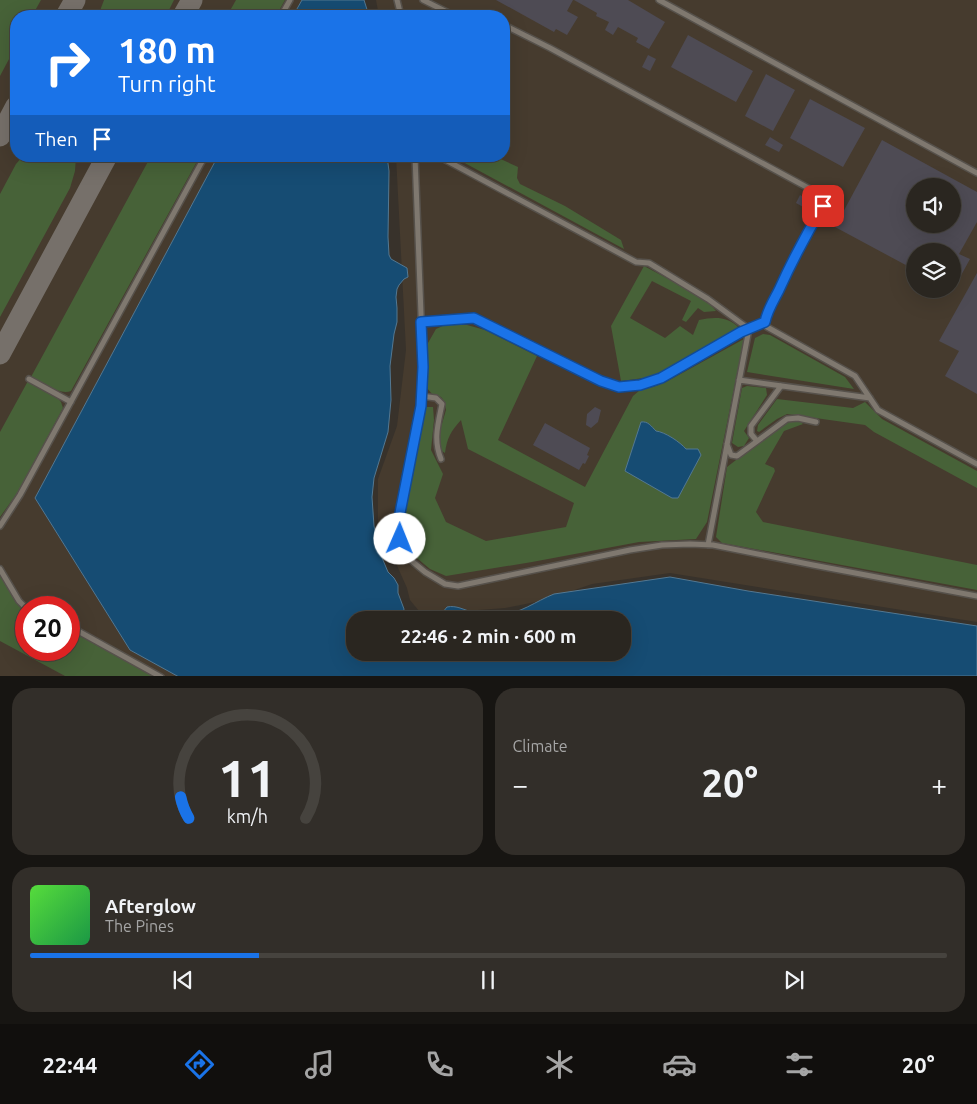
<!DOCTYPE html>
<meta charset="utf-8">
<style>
body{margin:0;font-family:Ubuntu,sans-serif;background:#322e29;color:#f1f3f6;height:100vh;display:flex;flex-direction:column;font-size:19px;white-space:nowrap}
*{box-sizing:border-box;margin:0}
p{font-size:16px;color:#a5a5a5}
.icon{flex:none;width:28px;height:28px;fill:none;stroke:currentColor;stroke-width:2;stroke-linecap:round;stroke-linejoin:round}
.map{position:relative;height:676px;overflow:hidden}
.details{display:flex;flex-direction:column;gap:12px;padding:12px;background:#171512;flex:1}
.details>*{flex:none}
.top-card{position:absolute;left:10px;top:10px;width:500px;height:152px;border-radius:20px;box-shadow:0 5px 20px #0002,0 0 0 1px #46433e;background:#1a73e8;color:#fff;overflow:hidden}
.buttons{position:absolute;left:906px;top:178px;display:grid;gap:10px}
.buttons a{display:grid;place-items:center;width:55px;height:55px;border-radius:50%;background:#2a2620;box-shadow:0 5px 20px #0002,0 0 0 1px #46433e;font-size:25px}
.speed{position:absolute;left:15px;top:596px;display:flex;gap:10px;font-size:25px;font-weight:700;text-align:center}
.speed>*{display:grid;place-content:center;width:65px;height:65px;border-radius:50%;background:#2a2620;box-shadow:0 5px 20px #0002,0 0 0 1px #46433e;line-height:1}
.speed .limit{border:8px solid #d22;background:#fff;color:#111}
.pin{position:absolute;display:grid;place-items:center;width:42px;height:42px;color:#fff;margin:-21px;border-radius:10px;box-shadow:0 2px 8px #0006}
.me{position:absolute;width:55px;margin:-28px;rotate:1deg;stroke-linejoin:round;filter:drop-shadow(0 0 4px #0008)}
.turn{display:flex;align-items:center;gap:18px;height:105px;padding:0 25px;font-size:22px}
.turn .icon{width:65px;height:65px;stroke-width:2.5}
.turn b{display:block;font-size:35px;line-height:42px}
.then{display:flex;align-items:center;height:48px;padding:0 25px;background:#0003;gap:10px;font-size:19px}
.big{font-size:38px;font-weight:600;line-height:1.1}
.details .tile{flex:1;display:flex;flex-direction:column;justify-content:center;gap:8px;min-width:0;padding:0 18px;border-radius:20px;background:#322e29}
.details .dial{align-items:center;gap:0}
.dial svg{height:130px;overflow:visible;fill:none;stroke:#46433e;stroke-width:7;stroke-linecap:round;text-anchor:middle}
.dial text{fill:#f1f3f6;stroke:none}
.song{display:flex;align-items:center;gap:15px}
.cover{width:60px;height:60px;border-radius:8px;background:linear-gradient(135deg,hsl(110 70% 55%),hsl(140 70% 35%))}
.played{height:5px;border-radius:2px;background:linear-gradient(90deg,#1a73e8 25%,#46433e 25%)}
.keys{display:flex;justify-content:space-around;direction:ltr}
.heat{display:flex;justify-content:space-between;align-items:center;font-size:28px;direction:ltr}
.details .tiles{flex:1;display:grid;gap:12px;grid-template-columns:1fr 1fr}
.tile:last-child{grid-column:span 2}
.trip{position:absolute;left:346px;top:611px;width:285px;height:50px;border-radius:20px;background:#2a2620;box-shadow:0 5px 20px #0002,0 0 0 1px #46433e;font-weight:600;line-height:50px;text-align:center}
.menu{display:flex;height:80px;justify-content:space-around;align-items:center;background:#110f0d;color:#a5a5a5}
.menu .icon{width:35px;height:35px}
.menu .on{color:#1a73e8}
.menu b{font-size:22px;color:#f1f3f6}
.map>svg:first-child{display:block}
.built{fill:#463b2e;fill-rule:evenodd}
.green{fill:#476238}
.water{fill:#164c73;stroke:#537892}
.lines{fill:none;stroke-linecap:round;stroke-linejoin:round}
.taxiway{stroke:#76706a;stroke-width:21}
.building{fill:#4e4b54;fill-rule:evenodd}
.service-casing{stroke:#56514b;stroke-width:8}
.service{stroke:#7f786f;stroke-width:5}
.route-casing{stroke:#114b97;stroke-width:12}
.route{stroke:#1a73e8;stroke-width:9}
</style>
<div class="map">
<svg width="977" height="677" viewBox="0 0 977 677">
<rect width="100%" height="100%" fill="#38322b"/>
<!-- built -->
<path class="built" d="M0,0H302L293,16H16V156H218L35,498L130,650L179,676L0,677ZM26,608H69V650H26Z
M376,0H977V622L670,573L592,584L545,600L505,608L452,612L419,611L410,600L407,588L378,523V479L397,426L406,350L396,156H504V16H379ZM915,186H952V224H915ZM915,251H952V289H915Z"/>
<!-- green -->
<path class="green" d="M0,0H41L32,16H16V46L0,76Z
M104,0H174L166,16H98Z
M236,0H285L276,16H227Z
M23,156H76L75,171L70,188L0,317V194L16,164Z
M151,156H200L71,391C60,396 42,382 31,377Z
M455,156H494L518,167L517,178L520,184L565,206L621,240L624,249L461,161L455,158Z
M644,266L706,299L716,311L704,312L698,308L686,322L682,320L691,301L652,281L630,318L665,338L680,326L693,335L699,320C714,317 728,316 739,328L674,366L651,377L621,381L611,326Z
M445,325H467L485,330L537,356L498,440L585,487L633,396L640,390L653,387L666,382L744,339L707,522L696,539L639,542L532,562L446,576L430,569L412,554L405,536L403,518L426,407H433L434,420L431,450L443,474L435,498L446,522L486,541L566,527L574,503L468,449L461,420C451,431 447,438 445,453L440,450L439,441L441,427L446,410L444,401L441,397L432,394L427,388L428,343L436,329Z
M763,334L770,335L845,377L854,389L747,372L755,338Z
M28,381L57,397L61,402L63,408L18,492L0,517V432Z
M747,386L766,388L767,395L744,431L749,438L744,446L738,447L732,443L742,388Z
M777,399L853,408L865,402L882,419L977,471V488L874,432L865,425L787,414L777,419L759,432L757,431L758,425Z
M800,421L803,424L784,431L765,464L774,468L775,471L756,512L763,522L977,565V590L722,543L716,537L727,467L785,422Z
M0,576L18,603L26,611V650H69V630L154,676H65L0,641Z"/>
<!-- water -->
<path class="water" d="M302,0H364L369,16H293Z
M218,156H387L389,171L388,237L389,255L391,259L407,268L408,277L404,279L399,285L397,289L396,297L397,308V322L394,334L390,366L391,400L388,432L374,478L372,497L374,526L380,553L388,572L394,578L398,585V593L404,609L403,615L404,619L406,620H355V652H622V620H434C438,615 443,613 447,607C457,605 463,610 473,612C481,614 492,616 500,615C520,614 536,601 554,594L670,577L748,591L977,626V676L179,677L130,650L35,498Z
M641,422C648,421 651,426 656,431C665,432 680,442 686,449H698L701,455L678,498H672L625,471Z"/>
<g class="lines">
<!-- taxiway -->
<path class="taxiway" d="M66,16L75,0
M183,16L192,0
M0,136L16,106
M0,354L107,156"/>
</g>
<!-- building -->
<path class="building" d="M496,0H573L567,11L578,17L567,35L556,29L554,32Z
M574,0H628L665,22L649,49L636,42L638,38L618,27L613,35L605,30L609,22L596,16L597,13Z
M688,35L753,71L736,102L671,67Z
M648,55L656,59L650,71L642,67Z
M766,74L795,90L773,131L745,116Z
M810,99L865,128L843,167L790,138Z
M770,137L783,145L779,152L765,145Z
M882,140L977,192V222L959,254L970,259L952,292V251H915V270L835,227ZM915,186H952V224H915Z
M800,195L809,201L805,208L796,203Z
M977,273V394L945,376L959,351L939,341Z
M595,407L601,410L598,422L591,428L586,425L587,414Z
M545,423L590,448L587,455L589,456L585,464L583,463L579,470L533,445Z"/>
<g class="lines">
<!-- service casing -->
<g class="service-casing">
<path id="service" d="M397,0L401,16
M423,0L455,16
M659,0L977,173
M281,16L290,0
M504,25L550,48L823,196V206L806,235L766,316L765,322L767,327L855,376L878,410L977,464
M415,156L423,367L421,407L399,518L400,539L404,549L413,562L425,572L445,584L458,586L630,550L662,545L690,544L713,545L813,565L977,596
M438,156L636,262L649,263L708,299L749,329L708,545
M421,322L475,318L601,381L619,387L640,385L661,377L741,332L765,322
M29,379L71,402
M739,380L870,398
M421,396L436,398L442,404C438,424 433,440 441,459
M757,441L751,434V426L781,386
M727,444L731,455L737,456L787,419L798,418L816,422
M0,526L20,495L205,156
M0,569L19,601L26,608
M69,626L161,677"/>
</g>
<!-- service -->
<use href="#service" class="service"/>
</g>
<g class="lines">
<!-- route casing -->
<g class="route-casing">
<path id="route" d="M400,539L399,518L421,406L423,367L421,322L474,318L601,381L619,387L640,385L661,378L741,332L765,322C767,311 774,300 779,290C792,261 807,233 823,206"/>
</g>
<!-- route -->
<use href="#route" class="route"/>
</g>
</svg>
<div class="buttons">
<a><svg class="icon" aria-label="sound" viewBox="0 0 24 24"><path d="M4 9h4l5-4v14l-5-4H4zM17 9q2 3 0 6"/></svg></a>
<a><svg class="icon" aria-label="layers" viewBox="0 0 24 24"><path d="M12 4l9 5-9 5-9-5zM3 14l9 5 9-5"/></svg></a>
</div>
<div class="speed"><div class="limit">20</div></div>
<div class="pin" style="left:823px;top:206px;background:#d93025"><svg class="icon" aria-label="arrive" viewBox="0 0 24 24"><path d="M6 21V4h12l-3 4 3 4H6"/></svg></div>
<svg class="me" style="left:400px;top:539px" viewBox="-20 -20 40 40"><circle r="19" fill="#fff"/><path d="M0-13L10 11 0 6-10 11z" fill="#1a73e8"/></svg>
<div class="trip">22:46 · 2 min · 600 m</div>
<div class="top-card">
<div class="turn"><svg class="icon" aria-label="right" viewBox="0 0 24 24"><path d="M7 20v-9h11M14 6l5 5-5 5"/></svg><div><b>180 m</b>Turn right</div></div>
<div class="then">Then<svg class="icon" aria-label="arrive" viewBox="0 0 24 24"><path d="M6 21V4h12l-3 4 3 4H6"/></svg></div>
</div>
</div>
<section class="details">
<div class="tiles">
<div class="tile dial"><svg viewBox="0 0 100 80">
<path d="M14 69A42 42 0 1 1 86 69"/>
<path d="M14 69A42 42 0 0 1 9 56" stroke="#1a73e8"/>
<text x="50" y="56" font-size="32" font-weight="700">11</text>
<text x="50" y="72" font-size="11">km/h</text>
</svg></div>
<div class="tile"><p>Climate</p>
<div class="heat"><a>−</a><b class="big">20°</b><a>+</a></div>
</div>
<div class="tile">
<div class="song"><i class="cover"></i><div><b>Afterglow</b><p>The Pines</p></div></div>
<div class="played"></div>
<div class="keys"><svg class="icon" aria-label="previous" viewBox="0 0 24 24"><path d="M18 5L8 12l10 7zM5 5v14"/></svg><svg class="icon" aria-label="pause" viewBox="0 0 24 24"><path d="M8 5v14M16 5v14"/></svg><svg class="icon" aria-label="next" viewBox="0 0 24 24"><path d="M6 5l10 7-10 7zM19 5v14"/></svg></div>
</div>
</div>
</section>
<nav class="menu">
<b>22:44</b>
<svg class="icon on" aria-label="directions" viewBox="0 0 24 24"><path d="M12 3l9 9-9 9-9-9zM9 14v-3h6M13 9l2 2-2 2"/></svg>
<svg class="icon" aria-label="music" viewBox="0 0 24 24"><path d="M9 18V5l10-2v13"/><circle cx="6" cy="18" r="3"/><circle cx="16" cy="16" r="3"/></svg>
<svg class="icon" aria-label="phone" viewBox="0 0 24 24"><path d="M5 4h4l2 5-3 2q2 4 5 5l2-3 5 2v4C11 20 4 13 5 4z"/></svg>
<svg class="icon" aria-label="climate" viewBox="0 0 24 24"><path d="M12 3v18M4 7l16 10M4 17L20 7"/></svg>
<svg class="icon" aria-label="car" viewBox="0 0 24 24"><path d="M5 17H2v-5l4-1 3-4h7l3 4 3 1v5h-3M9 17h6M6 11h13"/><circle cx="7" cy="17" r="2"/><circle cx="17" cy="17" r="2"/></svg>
<svg class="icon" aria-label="filters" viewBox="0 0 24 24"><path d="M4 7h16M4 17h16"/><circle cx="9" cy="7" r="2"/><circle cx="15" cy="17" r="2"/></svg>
<b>20°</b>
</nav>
